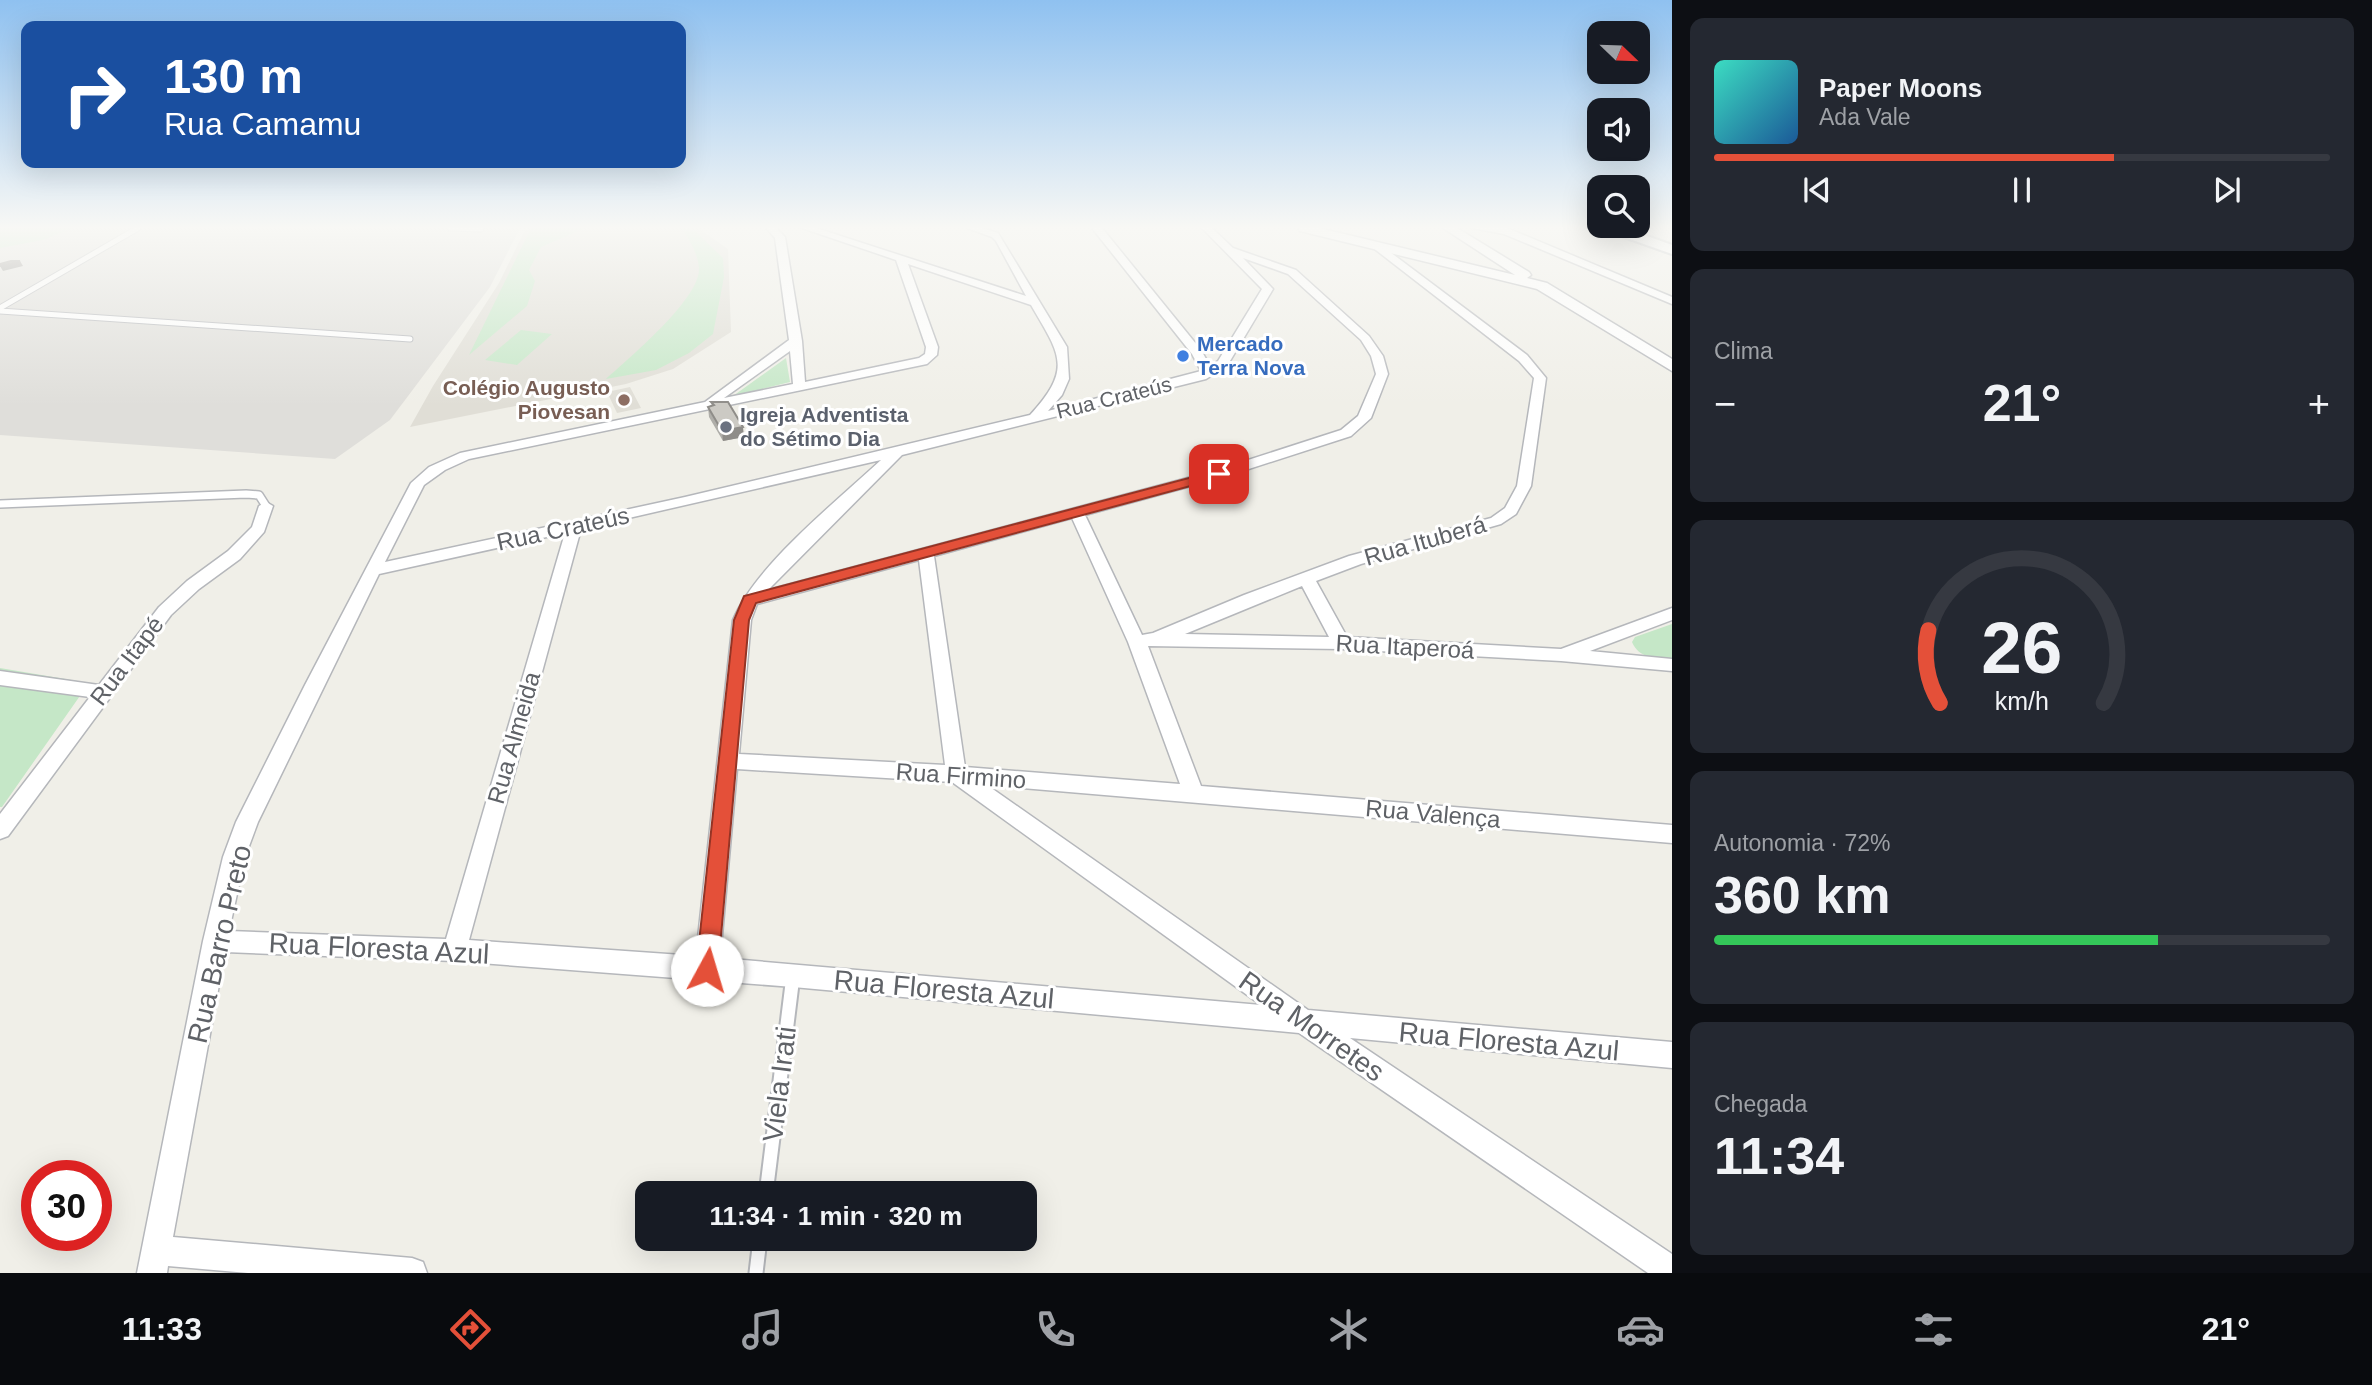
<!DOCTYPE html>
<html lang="pt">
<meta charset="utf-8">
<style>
body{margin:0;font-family:Arial,sans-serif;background:#242831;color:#f1f3f6;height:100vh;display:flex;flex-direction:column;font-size:26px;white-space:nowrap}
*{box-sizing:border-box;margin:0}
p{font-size:23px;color:#9ea1a6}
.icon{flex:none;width:38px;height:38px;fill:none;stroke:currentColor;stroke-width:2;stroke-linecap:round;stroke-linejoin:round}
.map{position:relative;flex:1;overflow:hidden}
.drawer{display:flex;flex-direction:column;gap:18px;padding:18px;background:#0d0f14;width:700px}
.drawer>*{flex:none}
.banner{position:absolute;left:21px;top:21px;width:665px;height:147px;border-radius:14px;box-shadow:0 7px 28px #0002;background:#1a4fa0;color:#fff;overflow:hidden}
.needle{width:46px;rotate:113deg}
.fabs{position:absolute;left:1587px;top:21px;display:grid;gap:14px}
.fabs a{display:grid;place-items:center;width:63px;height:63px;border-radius:14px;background:#171b24;box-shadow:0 7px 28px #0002;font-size:35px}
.speed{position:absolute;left:21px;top:1160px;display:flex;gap:14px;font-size:35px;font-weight:700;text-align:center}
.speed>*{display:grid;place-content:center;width:91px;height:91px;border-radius:50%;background:#171b24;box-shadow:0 7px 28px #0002;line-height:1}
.speed .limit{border:10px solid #d22;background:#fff;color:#111}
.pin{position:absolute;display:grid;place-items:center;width:60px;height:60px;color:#fff;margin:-30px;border-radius:14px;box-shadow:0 4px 10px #0006}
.me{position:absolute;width:77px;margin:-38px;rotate:6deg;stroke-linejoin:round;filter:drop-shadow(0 0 5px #0008)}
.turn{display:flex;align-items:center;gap:24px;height:147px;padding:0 28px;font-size:32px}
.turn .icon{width:91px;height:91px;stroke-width:2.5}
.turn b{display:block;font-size:49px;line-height:60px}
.big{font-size:52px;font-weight:700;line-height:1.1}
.drawer .widget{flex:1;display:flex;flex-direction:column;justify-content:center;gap:10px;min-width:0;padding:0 24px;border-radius:14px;background:#242831}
.drawer .dial{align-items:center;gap:0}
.dial svg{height:182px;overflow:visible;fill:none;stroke:#363941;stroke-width:7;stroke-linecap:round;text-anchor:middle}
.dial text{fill:#f1f3f6;stroke:none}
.song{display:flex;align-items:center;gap:21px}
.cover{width:84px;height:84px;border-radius:10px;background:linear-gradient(135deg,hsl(170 70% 55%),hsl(210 70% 35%))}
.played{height:7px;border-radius:4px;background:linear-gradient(90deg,#e45039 65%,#363941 65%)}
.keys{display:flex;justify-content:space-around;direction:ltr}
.heat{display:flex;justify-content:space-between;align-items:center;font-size:38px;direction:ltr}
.charge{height:10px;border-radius:5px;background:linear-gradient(90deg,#34c759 72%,#363941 0)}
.trip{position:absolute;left:635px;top:1181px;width:402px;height:70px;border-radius:14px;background:#171b24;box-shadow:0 7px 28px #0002;font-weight:700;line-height:70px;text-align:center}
.dock{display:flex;height:112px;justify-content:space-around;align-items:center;background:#090b0e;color:#9ea1a6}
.dock .icon{width:49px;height:49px}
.dock .current{color:#e45039}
.dock b{font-size:32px;color:#f1f3f6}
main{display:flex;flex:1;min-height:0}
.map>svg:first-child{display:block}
.industrial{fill:#dfdeda}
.education{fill:#e0ded6}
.green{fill:#c5e7c7}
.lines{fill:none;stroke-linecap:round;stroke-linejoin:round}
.service-far2-casing{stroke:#b5b7bb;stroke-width:7}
.service-far1-casing{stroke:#b5b7bb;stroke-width:10}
.service-casing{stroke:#b5b7bb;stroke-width:17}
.minor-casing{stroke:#b5b7bb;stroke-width:3}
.tertiary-casing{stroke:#b5b7bb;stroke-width:3}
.secondary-casing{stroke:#b6b9be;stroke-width:4}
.service-far2{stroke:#fff;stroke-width:5}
.service-far1{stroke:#fff;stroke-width:7}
.service{stroke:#fff;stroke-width:13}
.minor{fill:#fff;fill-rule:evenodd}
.tertiary{fill:#fff;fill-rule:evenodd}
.secondary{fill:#fff;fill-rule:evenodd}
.wall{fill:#afaea9}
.shaded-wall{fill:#8f8d89}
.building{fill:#cccac4;stroke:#8f8d89;stroke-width:2}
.route{fill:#e45039;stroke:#943425;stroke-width:2}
.shop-dot{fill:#3f7fe0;stroke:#fff;stroke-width:2.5}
.education-dot{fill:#8d6e63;stroke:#fff;stroke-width:2.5}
.worship-dot{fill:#6b7280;stroke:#fff;stroke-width:2.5}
.labels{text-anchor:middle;stroke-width:6;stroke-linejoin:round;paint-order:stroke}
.far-shop-label{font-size:21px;font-weight:bold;fill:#366cbe;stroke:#fff;text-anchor:start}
.far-education-label{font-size:21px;font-weight:bold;fill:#785e54;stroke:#fff;text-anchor:end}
.far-street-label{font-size:21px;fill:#5f6267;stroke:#fff}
.far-worship-label{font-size:21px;font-weight:bold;fill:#5b616d;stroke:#fff;text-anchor:start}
.street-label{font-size:24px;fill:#5f6267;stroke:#fff}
.near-street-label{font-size:28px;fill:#5f6267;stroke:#fff}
</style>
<main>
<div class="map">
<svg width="1672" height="1273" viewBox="0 0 1672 1273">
<rect width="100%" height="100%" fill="#f0efe8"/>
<!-- industrial -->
<path class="industrial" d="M0,228H520L490,287L390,420L335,459L0,435Z"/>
<!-- education -->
<path class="education" d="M526,228H698L728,249L731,332L673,369L626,384L410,427L433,386L499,283Z
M630,387L641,408L617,413L607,392Z"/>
<!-- green -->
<path class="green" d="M0,228H73L43,240L0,248Z
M531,228H585L541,247L529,270L535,281L527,306L469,355Z
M682,228L694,230L723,258L724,277L713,334L689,353L656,370L606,379C628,359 701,298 699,268C698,253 689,240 682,228Z
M521,330L552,334L517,365L485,360Z
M786,358L790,382L733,396Z
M1672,624V659C1656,658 1639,659 1632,642L1635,637Z
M0,668L89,683L2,807H0Z"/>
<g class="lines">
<!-- service-far2 casing -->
<g class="service-far2-casing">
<path id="service-far2" d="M450,228L481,229
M0,308L138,228
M0,311L410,339"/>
</g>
<!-- service-far1 casing -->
<g class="service-far1-casing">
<path id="service-far1" d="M0,504L246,494L259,495L266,506"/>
</g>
<!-- service casing -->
<g class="service-casing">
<path id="service" d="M766,1194L793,976
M756,1273L760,1239"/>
</g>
<!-- minor casing -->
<g class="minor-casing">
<path id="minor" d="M766,228H776L785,237L802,341L805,382L919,358L925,354L926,347L896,260L802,228H816L1026,296L996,241L992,237L967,228H982L998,233L1067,347L1069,379L1062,395L1048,411L1201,371L1192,354L1092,228H1102L1201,350L1210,366L1218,361L1262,289L1202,228H1212L1233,248L1296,270L1369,336L1383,356L1388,374L1371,418L1351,436L1224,477L1085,515L1142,635L1153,633L1244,595L1349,556L1491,518L1505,508L1517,486L1534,378L1519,361L1372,247V243H1378L1527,355L1546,378L1531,486L1516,514L1501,524L1361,564L1316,581L1347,637L1561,649L1672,608V620L1590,651L1672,659V671L1561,661L1341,649L1148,646L1201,786L1672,825V843L987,785L1308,1010L1672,1042V1068L1350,1038L1672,1254V1273H1648L1299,1033L793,987L454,961L225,952L173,1237L412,1258L423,1262L427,1273H248L168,1266L167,1273H137L203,941L223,857L236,822L305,685L411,483L429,467L460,453L705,402L789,340L775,238ZM1243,258L1288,274L1361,340L1371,356L1376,374L1358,416L1341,430L1214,471L768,590L902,455L1206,379L1227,366L1273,289ZM908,264L1031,305C1060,355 1073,368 1030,415L685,497L385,562L424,485L445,470L469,459L927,364L937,355L938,347ZM790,351L793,384L724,398ZM881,460C836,502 756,565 733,620L696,956L469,940L581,529ZM1072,518L1128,642L1180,784L965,767L934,556ZM565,533L446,939L229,931L245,857L258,822L379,574ZM919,560L945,765L739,754L751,620L757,604ZM1302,586L1329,637L1185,634ZM737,769L952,782L1261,1005L720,958Z
M1472,228H1507L1672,297V304L1504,234Z
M266,502L273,506L264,532L240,559L199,589L171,615L8,836L0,839V814L90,697L0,685V671L99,685L159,607L187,581L228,551L252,527L259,506Z"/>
</g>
<!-- tertiary casing -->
<g class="tertiary-casing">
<path id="tertiary" d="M1298,228H1319L1515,275L1443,228H1457L1529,272L1531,275L1527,278L1547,283L1672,359V371L1537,289L1300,231Z"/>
</g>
<!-- secondary casing -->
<g class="secondary-casing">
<path id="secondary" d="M1605,228H1625L1672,245V254L1607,231Z"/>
</g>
<!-- service-far2 -->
<use href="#service-far2" class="service-far2"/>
<!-- service-far1 -->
<use href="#service-far1" class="service-far1"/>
<!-- service -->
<use href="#service" class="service"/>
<!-- minor -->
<use href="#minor" class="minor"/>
<!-- tertiary -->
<use href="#tertiary" class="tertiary"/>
<!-- secondary -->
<use href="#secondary" class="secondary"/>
</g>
<!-- wall -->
<path class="wall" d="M711,402L744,437L723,441L709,417L708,407L712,406Z"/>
<!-- shaded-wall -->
<path class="shaded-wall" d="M20,261L23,266L3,271L0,266Z
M743,427L744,437L723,441L722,431Z"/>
<!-- building -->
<path class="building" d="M11,261H20L0,266V264Z
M711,402H728L743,427L722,431L708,407L714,405Z"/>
<!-- sky -->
<linearGradient id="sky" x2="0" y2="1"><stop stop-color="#8fc1f0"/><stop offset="0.56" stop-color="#f8f8f5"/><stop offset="1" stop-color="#f8f8f5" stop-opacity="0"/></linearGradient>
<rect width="1672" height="406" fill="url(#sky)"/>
<!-- route -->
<path class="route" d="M1219,470L1224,471V477L756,603L749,620L718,970L715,977L707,980L699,977L696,970L734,620L744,596Z"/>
<!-- markers -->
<circle class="shop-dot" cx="1183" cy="356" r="7"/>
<circle class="education-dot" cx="624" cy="400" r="7"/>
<circle class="worship-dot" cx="726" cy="427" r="7"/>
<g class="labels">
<!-- far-shop labels -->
<g class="far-shop-label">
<text x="1197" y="351">Mercado<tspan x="1197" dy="24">Terra Nova</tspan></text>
</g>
<!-- far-education labels -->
<g class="far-education-label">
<text x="610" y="395">Colégio Augusto<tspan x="610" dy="24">Piovesan</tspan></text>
</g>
<!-- far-street labels -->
<g class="far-street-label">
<text transform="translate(1114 398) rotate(-14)" y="7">Rua Crateús</text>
</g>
<!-- far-worship labels -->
<g class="far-worship-label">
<text x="740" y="422">Igreja Adventista<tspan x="740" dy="24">do Sétimo Dia</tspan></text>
</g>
<!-- street labels -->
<g class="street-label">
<text transform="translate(563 529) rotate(-12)" y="8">Rua Crateús</text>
<text transform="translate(1425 541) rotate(-16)" y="8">Rua Ituberá</text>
<text transform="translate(1405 647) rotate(3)" y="8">Rua Itaperoá</text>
<text transform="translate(127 661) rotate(-53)" y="8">Rua Itapé</text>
<text transform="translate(514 738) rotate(-74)" y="8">Rua Almeida</text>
<text transform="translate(961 776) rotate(4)" y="8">Rua Firmino</text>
<text transform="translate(1433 814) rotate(5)" y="8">Rua Valença</text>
</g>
<!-- near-street labels -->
<g class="near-street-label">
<text transform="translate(219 944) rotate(-77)" y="10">Rua Barro Preto</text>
<text transform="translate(379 948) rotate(3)" y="10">Rua Floresta Azul</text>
<text transform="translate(944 989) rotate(5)" y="10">Rua Floresta Azul</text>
<text transform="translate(1312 1026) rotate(35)" y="10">Rua Morretes</text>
<text transform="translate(1509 1041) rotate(5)" y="10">Rua Floresta Azul</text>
<text transform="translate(779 1084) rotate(-83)" y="10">Viela Irati</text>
</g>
</g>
</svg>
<div class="fabs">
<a><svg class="needle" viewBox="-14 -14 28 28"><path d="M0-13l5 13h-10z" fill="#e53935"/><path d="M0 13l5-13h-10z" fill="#9ea1a6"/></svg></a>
<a><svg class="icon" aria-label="sound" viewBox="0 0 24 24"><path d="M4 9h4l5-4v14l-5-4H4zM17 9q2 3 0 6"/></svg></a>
<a><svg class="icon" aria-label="search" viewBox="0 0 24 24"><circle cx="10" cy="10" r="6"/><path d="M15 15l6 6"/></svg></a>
</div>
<div class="speed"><div class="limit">30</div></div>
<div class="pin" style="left:1219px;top:474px;background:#d93025"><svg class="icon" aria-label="arrive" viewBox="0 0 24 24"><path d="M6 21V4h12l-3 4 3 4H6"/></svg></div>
<svg class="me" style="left:707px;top:970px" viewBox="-20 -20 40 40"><circle r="19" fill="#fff"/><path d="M0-13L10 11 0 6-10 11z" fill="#e45039"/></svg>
<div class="trip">11:34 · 1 min · 320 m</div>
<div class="banner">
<div class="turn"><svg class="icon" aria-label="right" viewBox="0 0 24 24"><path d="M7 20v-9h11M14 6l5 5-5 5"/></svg><div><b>130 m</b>Rua Camamu</div></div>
</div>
</div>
<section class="drawer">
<div class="widget">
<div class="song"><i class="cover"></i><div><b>Paper Moons</b><p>Ada Vale</p></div></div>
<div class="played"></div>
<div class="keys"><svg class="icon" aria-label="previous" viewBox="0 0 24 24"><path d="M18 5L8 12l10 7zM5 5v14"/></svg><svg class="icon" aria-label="pause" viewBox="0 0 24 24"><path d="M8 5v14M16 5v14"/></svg><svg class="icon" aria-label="next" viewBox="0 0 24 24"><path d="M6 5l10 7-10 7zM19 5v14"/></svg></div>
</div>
<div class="widget"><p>Clima</p>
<div class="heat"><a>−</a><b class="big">21°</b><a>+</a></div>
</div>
<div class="widget dial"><svg viewBox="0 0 100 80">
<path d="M14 69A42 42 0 1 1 86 69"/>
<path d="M14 69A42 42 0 0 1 9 37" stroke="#e45039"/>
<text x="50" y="56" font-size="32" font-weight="700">26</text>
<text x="50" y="72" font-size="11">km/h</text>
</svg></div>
<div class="widget"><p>Autonomia · 72%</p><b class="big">360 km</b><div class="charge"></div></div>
<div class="widget"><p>Chegada</p><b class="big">11:34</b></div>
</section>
</main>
<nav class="dock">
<b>11:33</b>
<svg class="icon current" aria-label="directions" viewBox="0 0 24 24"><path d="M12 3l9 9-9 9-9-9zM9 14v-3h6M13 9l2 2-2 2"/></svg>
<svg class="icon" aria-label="music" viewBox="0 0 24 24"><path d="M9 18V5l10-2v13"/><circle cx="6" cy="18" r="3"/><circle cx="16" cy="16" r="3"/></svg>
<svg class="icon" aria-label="phone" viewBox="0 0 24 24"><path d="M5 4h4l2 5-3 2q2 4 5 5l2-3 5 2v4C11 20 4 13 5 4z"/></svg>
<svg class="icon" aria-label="climate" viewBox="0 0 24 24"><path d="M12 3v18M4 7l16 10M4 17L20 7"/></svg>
<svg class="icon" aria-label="car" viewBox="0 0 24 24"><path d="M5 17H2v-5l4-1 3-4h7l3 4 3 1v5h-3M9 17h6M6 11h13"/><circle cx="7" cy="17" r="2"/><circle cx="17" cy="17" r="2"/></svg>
<svg class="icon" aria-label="filters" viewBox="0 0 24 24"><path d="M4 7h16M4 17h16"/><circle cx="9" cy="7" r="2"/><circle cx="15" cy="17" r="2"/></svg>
<b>21°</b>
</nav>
